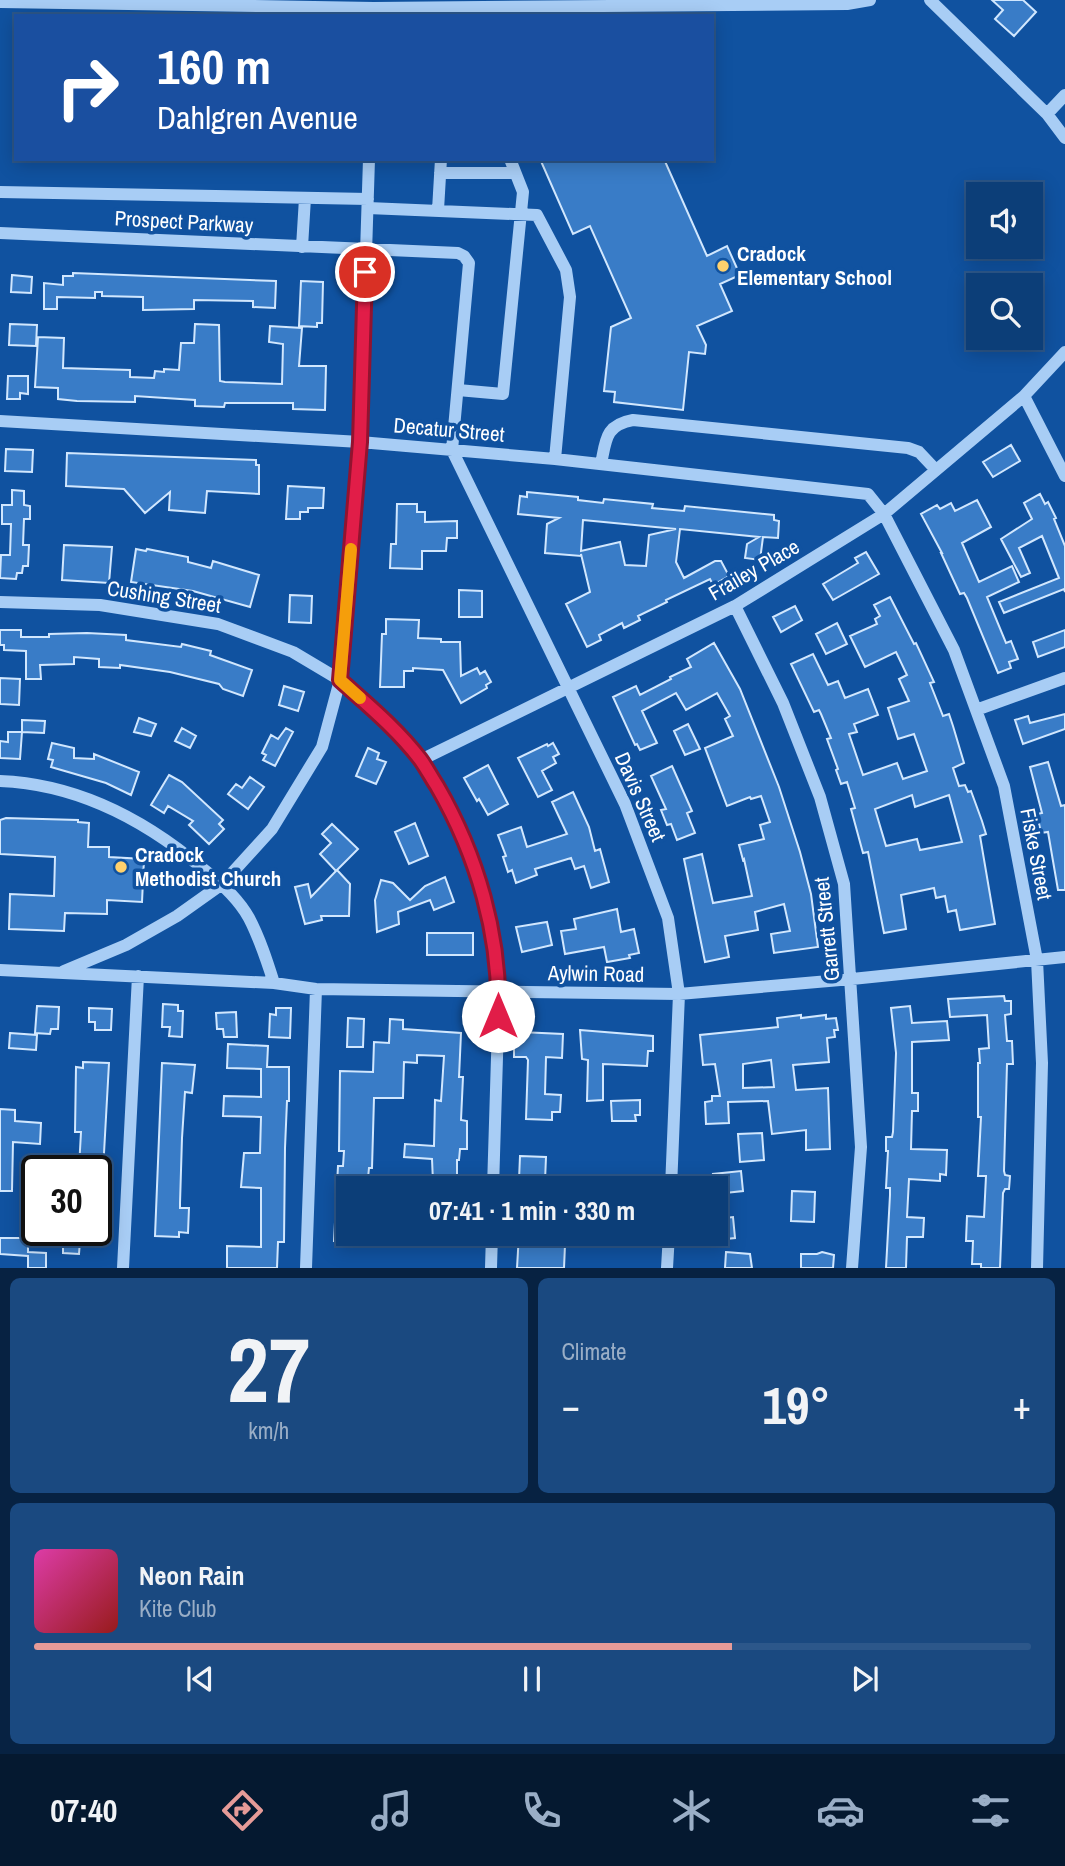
<!DOCTYPE html>
<meta charset="utf-8">
<style>
body{margin:0;font-family:"Archivo Narrow",sans-serif;background:#1a4980;color:#f1f3f6;height:100vh;display:flex;flex-direction:column;font-size:26px;white-space:nowrap}
*{box-sizing:border-box;margin:0}
p{font-size:23px;color:#9aaec6}
.icon{flex:none;width:38px;height:38px;fill:none;stroke:currentColor;stroke-width:2;stroke-linecap:round;stroke-linejoin:round}
.map{position:relative;height:1268px;overflow:hidden}
.details{display:flex;flex-direction:column;gap:10px;padding:10px;background:#072242;flex:1}
.details>*{flex:none}
.hud{position:absolute;left:14px;top:14px;width:700px;height:147px;border-radius:0px;box-shadow:0 4px 18px #0003,0 0 0 2px #2c578a;background:#1a4fa0;color:#fff;overflow:hidden}
.fabs{position:absolute;left:966px;top:182px;display:grid;gap:14px}
.fabs a{display:grid;place-items:center;width:77px;height:77px;border-radius:0px;background:#0c3e78;box-shadow:0 4px 18px #0003,0 0 0 2px #2c578a;font-size:35px}
.speed{position:absolute;left:21px;top:1155px;display:flex;gap:14px;font-size:35px;font-weight:700;text-align:center}
.speed>*{display:grid;place-content:center;width:91px;height:91px;border-radius:50%;background:#0c3e78;box-shadow:0 4px 18px #0003,0 0 0 2px #2c578a;line-height:1}
.speed .limit{border:4px solid #111;border-radius:10px;background:#fff;color:#111}
.pin{position:absolute;display:grid;place-items:center;width:60px;height:60px;color:#fff;margin:-30px;border:4px solid #fff;border-radius:50%;box-shadow:0 2px 7px #0007}
.me{position:absolute;width:77px;margin:-38px;rotate:0deg;stroke-linejoin:round;filter:drop-shadow(0 0 5px #0008)}
.turn{display:flex;align-items:center;gap:24px;height:147px;padding:0 28px;font-size:32px}
.turn .icon{width:91px;height:91px;stroke-width:2.5}
.turn b{display:block;font-size:49px;line-height:60px}
.big{font-size:52px;font-weight:700;line-height:1.1}
.details .card{flex:1;display:flex;flex-direction:column;justify-content:center;gap:10px;min-width:0;padding:0 24px;border-radius:10px;background:#1a4980}
.details .dial{align-items:center;gap:0}
.dial b{font-size:91px;line-height:1}
.song{display:flex;align-items:center;gap:21px}
.cover{width:84px;height:84px;border-radius:10px;background:linear-gradient(135deg,hsl(320 70% 55%),hsl(0 70% 35%))}
.played{height:7px;border-radius:4px;background:linear-gradient(90deg,#e69b98 70%,#2c578a 70%)}
.keys{display:flex;justify-content:space-around;direction:ltr}
.heat{display:flex;justify-content:space-between;align-items:center;font-size:38px;direction:ltr}
.details .tiles{flex:1;display:grid;gap:10px;grid-template-columns:1fr 1fr}
.card:last-child{grid-column:span 2}
.trip{position:absolute;left:336px;top:1176px;width:392px;height:70px;border-radius:0px;background:#0c3e78;box-shadow:0 4px 18px #0003,0 0 0 2px #2c578a;font-weight:700;line-height:70px;text-align:center}
.menu{display:flex;height:112px;justify-content:space-around;align-items:center;background:#051930;color:#9aaec6}
.menu .icon{width:49px;height:49px}
.menu .active{color:#e69b98}
.menu b{font-size:32px;color:#f1f3f6}
.map>svg:first-child{display:block}
.building{fill:#397cc7;stroke:#d1e7fe;stroke-width:2;fill-rule:evenodd}
.lines{fill:none;stroke-linecap:round;stroke-linejoin:round}
.minor{stroke:#a8cdf5;stroke-width:12}
.route-casing{stroke:#92132f;stroke-width:18}
.route{stroke:#e11d48;stroke-width:12}
.slow{stroke:#f59e0b;stroke-width:12}
.poi-dot{fill:#ffd16d;stroke:#1052a0;stroke-width:2.5}
.labels{text-anchor:middle;stroke-width:7;stroke-linejoin:round;paint-order:stroke}
.street-label{font-size:21px;fill:#fff;stroke:#1052a0}
.poi-label{font-size:21px;font-weight:bold;fill:#fff;stroke:#1052a0;text-anchor:start}
</style>
<div class="map">
<svg width="1065" height="1268" viewBox="0 0 1065 1268">
<rect width="100%" height="100%" fill="#1052a0"/>
<!-- building -->
<path class="building" d="M992,0H1023L1036,12L1014,36L995,19L1003,10Z
M540,159H664L707,256L727,246L740,275L720,284L732,311L697,326L706,345L705,354L689,352L683,410L614,402L615,392L604,391L611,327L631,318L590,226L573,234Z
M73,273L276,281L275,308L253,307V301L194,300V309L143,310V297L102,296V292H95V298L57,297V309H44V283L63,285V276H73Z
M12,275L32,277L31,293L11,292Z
M301,281L323,282L322,323H317V327L299,326Z
M10,324L37,325L36,346L9,345Z
M195,324L219,325L220,381L225,382L282,384L283,344L269,342L270,326L302,328L299,366H326L325,410L293,409V403H225L224,407L195,406V400L135,396V402L77,401L58,399V388L35,387L38,337L64,338L63,368L130,370V377L154,378L155,371L164,372V369L179,370L181,343H194Z
M8,376H28V394L20,393V399H7Z
M1011,445L1020,461L993,477L983,462Z
M6,449L33,450L32,472L5,471Z
M67,453L256,460V465H259V494L207,491L205,513L169,510L170,492L145,513L124,489L66,486Z
M288,486L324,488L323,508H308V512H300V519H286Z
M12,490L24,491V505L30,506V519H24L23,545H29L28,566H23L22,573H17L16,579L0,578L1,555H10L11,524H2V505H12Z
M527,492L578,497V500L603,503L604,499L653,504L652,508L684,511L685,506L774,515V520L779,521L778,538L763,537L760,560L745,558L747,544L759,537L680,529L676,562L684,578L715,561H721L729,576L713,585L710,579L666,600L667,602L638,616L640,620L624,628L622,623L599,635L601,640L587,647L566,604L590,592L581,554V556L545,553L547,524L559,518L518,514L520,496L527,497ZM583,520L676,529L649,535L646,566L625,565L620,542L581,551Z
M1040,494L1045,504L1048,502L1056,518L1054,519L1065,546V592L1064,589L1004,613L999,602L1059,578L1042,536L1019,548L1030,573L1021,577L1001,539L1032,519L1024,503Z
M977,500L991,527L962,543L979,582L1012,566L1019,582L987,597L1006,643L1011,641L1018,659L1009,662L1011,668L998,673L967,598L964,593L960,594L941,553H942L921,514L937,505L940,509L951,503L955,511Z
M397,504H417V512H425V522L457,521V538H447L446,551H422V569L390,568L391,544H396Z
M64,545L112,547L109,583L62,580Z
M136,549L146,551L147,549L188,557V562L211,568L213,561L259,575L250,607L193,591L131,582Z
M866,552L879,574L833,600L823,584L858,563L855,558Z
M459,590L482,591V617H459Z
M290,595L312,596L311,623L289,622Z
M890,597L914,644L916,643L934,682L930,683L943,716L949,714L953,726L964,763L953,768L959,786L965,785L968,792L971,791L982,821L986,834L980,836L995,924L960,930L956,910L948,912L945,896L936,898L934,888L901,895L906,929L884,933L868,852L863,853L851,809L855,808L847,782L841,784L836,770L838,769L827,739L831,738L821,714L819,710L814,712L791,664L813,654L828,685L838,681L845,698L868,689L878,715L854,724L857,732L849,734L863,775L897,763L903,779L927,771L914,734L898,739L888,708L909,701L899,679L907,675L896,652L865,667L850,636L877,624L875,619L880,616L874,605ZM912,795L915,807L949,795L962,842L920,850L917,839L886,846L875,809Z
M795,606L802,620L781,632L773,617Z
M386,619L419,620L418,638L441,639V642H460L461,676L477,668L480,674L485,671L491,682L486,685L487,688L461,703L443,670L413,668V671H404V687H380L382,634H386Z
M837,623L847,644L826,654L816,634Z
M0,630H21V637H49V634L87,633L126,635V640L181,647L182,644L211,651L210,655L252,670L243,696L223,689L219,684L170,672L120,665V668L99,667V659L74,657V664L40,665L41,679H26V651L4,650V645H0Z
M1065,630V647L1038,657L1033,642Z
M714,643L740,689L779,787L800,852L811,894L818,947L774,953L771,934L790,931L784,904L755,912L758,930L725,936L729,957L705,962L684,859L702,854L713,903L752,896L744,859L743,860L739,845L764,839L760,825L770,822L761,796L751,799L750,797L727,806L705,748L733,736L725,719L730,716L717,693L686,710L676,693L642,711L657,743L640,750L637,744L635,745L613,697L636,686L640,695L671,679L670,677L691,667L687,659Z
M0,678L20,679L19,705L0,704Z
M284,686L304,692L298,711L279,705Z
M1065,714V729L1023,744L1015,720L1028,716L1030,723Z
M139,718L156,724L151,736L134,732Z
M22,720L45,721L44,733L22,732Z
M688,724L700,749L685,755L674,731Z
M182,728L196,736L190,748L175,741Z
M286,728L293,732L275,766L263,760L266,755L262,753L271,735L278,739Z
M8,732H22L20,759L0,758V741L8,742Z
M52,743L74,748V758L94,759V754L139,772L131,795L106,783L51,767L53,760L48,759Z
M553,743L559,754L553,757L556,763L542,771L552,790L538,797L518,758L547,744L548,746Z
M368,748L379,753L377,759L386,762L376,784L356,776Z
M1048,762L1061,806L1065,805V890H1058L1048,832L1041,833L1037,814L1042,813L1030,767Z
M488,765L508,804L488,815L479,799L477,801L464,778Z
M672,766L692,811L687,813L695,833L677,840L671,824L667,825L661,810L666,809L651,776Z
M169,775L182,782L223,820L219,824L224,829L209,844L189,825L193,821L168,806L164,813L151,805Z
M250,777L264,787L248,809L228,794L236,784L242,788Z
M573,792L589,827L595,851L600,849L609,882L591,888L584,866L575,869L571,858L535,869L537,875L516,883L512,870L508,872L503,857L506,856L498,835L521,827L527,847L567,834L552,802Z
M6,818L78,820V822L89,823L88,847H109V857L144,859L142,902L107,900V914L65,913L64,931L9,929L10,894L54,896L55,857L0,854V820Z
M415,823L428,856L409,864L395,832Z
M332,824L358,849L337,870L350,884L349,916H321L322,920L305,924L295,887L308,884L311,897L336,871L320,854L331,843L322,834Z
M445,877L454,902L434,910L430,900L398,912L399,924L377,932L375,900L381,880L393,883L410,900L425,886Z
M617,909L621,932L634,929L639,953L629,955L630,958L607,962L604,947L565,954L561,931L576,929L574,919Z
M547,922L552,945L522,952L516,927Z
M427,933H473V955H427Z
M1004,996L1005,1001H1011V1014L1005,1015L1007,1041H1012L1013,1064H1007L1004,1171L1005,1175L1010,1176L1009,1189H1005L1003,1193L1000,1268H981V1264H972L973,1241H966L967,1216L984,1217L986,1176H978L981,1117H978V1063H980L979,1049L989,1048L987,1015L950,1017L948,999Z
M163,1004L178,1005V1011H183L182,1037L169,1036L170,1027H162Z
M37,1006L59,1007L58,1029H51L50,1034L35,1033Z
M910,1006L912,1023L947,1021L949,1040L912,1042V1093H918V1111H912L911,1149L947,1150L946,1175L940,1174V1181L909,1179L907,1217L924,1218L923,1237H907L906,1268H886L890,1195V1188H886L888,1151H886V1137H892L893,1132L896,1053L891,1008Z
M89,1008L112,1009L111,1030H95V1022H89Z
M276,1008H291L290,1038L269,1037L270,1014L276,1015Z
M236,1012L237,1037H224L223,1029H217L216,1013Z
M801,1015V1018L826,1015V1019L836,1018L838,1030H834L835,1037L827,1038L829,1062L793,1065L796,1090L828,1088L830,1149L806,1150V1130L772,1134L768,1101L728,1102L729,1123L706,1124L705,1102L712,1101V1096H720L715,1064L703,1065L700,1035L778,1027L777,1018ZM771,1060L774,1087L743,1088V1064Z
M348,1018L364,1019L363,1047H347Z
M390,1019L403,1020V1029L461,1033L459,1077H463L461,1120L467,1121V1149H460L459,1160H457V1188H436V1182H433L432,1159L404,1157L405,1144L434,1146L435,1100L441,1101L444,1056L417,1055V1063L404,1062L403,1098H374L372,1168H369L367,1188H348V1242L334,1241L338,1166H343L344,1151H339L340,1071L373,1072L374,1042L389,1043Z
M580,1030L653,1036V1051H648L647,1066L603,1064V1100L587,1101L588,1060L582,1059Z
M520,1032L563,1034L562,1058L546,1057L545,1094L561,1095L560,1112H552V1120L526,1119L528,1060L526,1057H514V1036H520Z
M10,1033L37,1035L36,1050L9,1048Z
M228,1044L268,1046L267,1067H289V1101H287L285,1148L284,1242H278L277,1268H227V1246L261,1247V1188L241,1187L244,1153H260L261,1117L223,1116L224,1096L261,1097V1069L227,1068Z
M83,1062L109,1063L103,1171H80L79,1168L81,1132H75L76,1067L83,1068Z
M162,1063L195,1065L192,1093L185,1092L182,1138L180,1203V1208H189L188,1233L179,1232V1237L155,1236Z
M640,1100V1115H635L636,1121H612L611,1101Z
M0,1109L15,1110V1121L41,1123L40,1144L13,1142L12,1191H0Z
M762,1133L764,1160L740,1162L738,1134Z
M520,1156L546,1157L545,1181L519,1180Z
M741,1171L743,1191L716,1194L713,1174Z
M792,1191L815,1192L814,1222L791,1221Z
M733,1217L735,1238L716,1240V1219Z
M519,1234H543V1243L565,1245L564,1268H517Z
M0,1238H28V1252L46,1253V1268H28V1256L0,1254Z
M63,1240L80,1241L79,1254L63,1253Z
M726,1252L750,1254L752,1268H725Z
M822,1252L834,1255L833,1268H801V1254H817Z"/>
<g class="lines">
<!-- minor -->
<path class="minor" d="M930,0L1047,114L1065,138
M0,2L374,8L847,4L870,0
M1047,114L1065,95
M440,173H515
M0,192L368,199
M368,208L537,215L566,270L570,297L555,459
M438,210L441,159
M0,233L458,253L464,256L469,263L452,450L625,804L668,918L679,994L671,1188
M302,247L305,198
M458,390L503,394L523,192L510,159
M1024,396L1065,476
M0,421L360,442L555,459L868,494L884,514L954,650L1004,786L1037,960L1042,1063L1037,1268
M601,464C606,440 605,425 633,420L908,448L919,452L936,470
M0,602L100,605L218,624L293,652L340,680L384,720L421,760L453,815L478,877L495,945L499,992L493,1188
M735,606L783,703L820,797L844,884L861,1147L852,1268
M976,710L1065,678
M421,760L735,606L884,514L1024,396L1065,352
M0,781C76,784 145,820 202,868C220,882 238,898 249,918C260,939 267,961 274,983
M0,970L274,983L316,989L679,994L852,979L1065,957
M64,971L126,945L177,916L222,884L272,829L322,747L340,680L360,442L369,159
M123,1268L138,976
M306,1268L316,989
M491,1268L492,1234
M667,1268L669,1234"/>
</g>
<g class="lines">
<!-- route casing -->
<g class="route-casing">
<path id="route" d="M365,272L360,442L340,680C368,705 397,729 420,759C426,767 431,777 437,786C477,855 501,936 498,1016"/>
</g>
<!-- route -->
<use href="#route" class="route"/>
<!-- slow -->
<path class="slow" d="M351,549L340,680L360,698"/>
</g>
<!-- markers -->
<g class="poi-dot">
<circle cx="723" cy="266" r="7"/>
<circle cx="121" cy="867" r="7"/>
</g>
<g class="labels">
<!-- street labels -->
<g class="street-label">
<text transform="translate(184 222) rotate(3)" y="7">Prospect Parkway</text>
<text transform="translate(449 430) rotate(5)" y="7">Decatur Street</text>
<text transform="translate(754 570) rotate(-30)" y="7">Frailey Place</text>
<text transform="translate(164 597) rotate(9)" y="7">Cushing Street</text>
<text transform="translate(640 797) rotate(66)" y="7">Davis Street</text>
<text transform="translate(1036 854) rotate(79)" y="7">Fiske Street</text>
<text transform="translate(827 929) rotate(-96)" y="7">Garrett Street</text>
<text transform="translate(596 974) rotate(1)" y="7">Aylwin Road</text>
</g>
<!-- poi labels -->
<g class="poi-label">
<text x="737" y="261">Cradock<tspan x="737" dy="24">Elementary School</tspan></text>
<text x="135" y="862">Cradock<tspan x="135" dy="24">Methodist Church</tspan></text>
</g>
</g>
</svg>
<div class="fabs">
<a><svg class="icon" aria-label="sound" viewBox="0 0 24 24"><path d="M4 9h4l5-4v14l-5-4H4zM17 9q2 3 0 6"/></svg></a>
<a><svg class="icon" aria-label="search" viewBox="0 0 24 24"><circle cx="10" cy="10" r="6"/><path d="M15 15l6 6"/></svg></a>
</div>
<div class="speed"><div class="limit">30</div></div>
<div class="pin" style="left:365px;top:272px;background:#d93025"><svg class="icon" aria-label="arrive" viewBox="0 0 24 24"><path d="M6 21V4h12l-3 4 3 4H6"/></svg></div>
<svg class="me" style="left:498px;top:1016px" viewBox="-20 -20 40 40"><circle r="19" fill="#fff"/><path d="M0-13L10 11 0 6-10 11z" fill="#e11d48"/></svg>
<div class="trip">07:41 · 1 min · 330 m</div>
<div class="hud">
<div class="turn"><svg class="icon" aria-label="right" viewBox="0 0 24 24"><path d="M7 20v-9h11M14 6l5 5-5 5"/></svg><div><b>160 m</b>Dahlgren Avenue</div></div>
</div>
</div>
<section class="details">
<div class="tiles">
<div class="card dial"><b>27</b><p>km/h</p></div>
<div class="card"><p>Climate</p>
<div class="heat"><a>−</a><b class="big">19°</b><a>+</a></div>
</div>
<div class="card">
<div class="song"><i class="cover"></i><div><b>Neon Rain</b><p>Kite Club</p></div></div>
<div class="played"></div>
<div class="keys"><svg class="icon" aria-label="previous" viewBox="0 0 24 24"><path d="M18 5L8 12l10 7zM5 5v14"/></svg><svg class="icon" aria-label="pause" viewBox="0 0 24 24"><path d="M8 5v14M16 5v14"/></svg><svg class="icon" aria-label="next" viewBox="0 0 24 24"><path d="M6 5l10 7-10 7zM19 5v14"/></svg></div>
</div>
</div>
</section>
<nav class="menu">
<b>07:40</b>
<svg class="icon active" aria-label="directions" viewBox="0 0 24 24"><path d="M12 3l9 9-9 9-9-9zM9 14v-3h6M13 9l2 2-2 2"/></svg>
<svg class="icon" aria-label="music" viewBox="0 0 24 24"><path d="M9 18V5l10-2v13"/><circle cx="6" cy="18" r="3"/><circle cx="16" cy="16" r="3"/></svg>
<svg class="icon" aria-label="phone" viewBox="0 0 24 24"><path d="M5 4h4l2 5-3 2q2 4 5 5l2-3 5 2v4C11 20 4 13 5 4z"/></svg>
<svg class="icon" aria-label="climate" viewBox="0 0 24 24"><path d="M12 3v18M4 7l16 10M4 17L20 7"/></svg>
<svg class="icon" aria-label="car" viewBox="0 0 24 24"><path d="M5 17H2v-5l4-1 3-4h7l3 4 3 1v5h-3M9 17h6M6 11h13"/><circle cx="7" cy="17" r="2"/><circle cx="17" cy="17" r="2"/></svg>
<svg class="icon" aria-label="filters" viewBox="0 0 24 24"><path d="M4 7h16M4 17h16"/><circle cx="9" cy="7" r="2"/><circle cx="15" cy="17" r="2"/></svg>
</nav>
